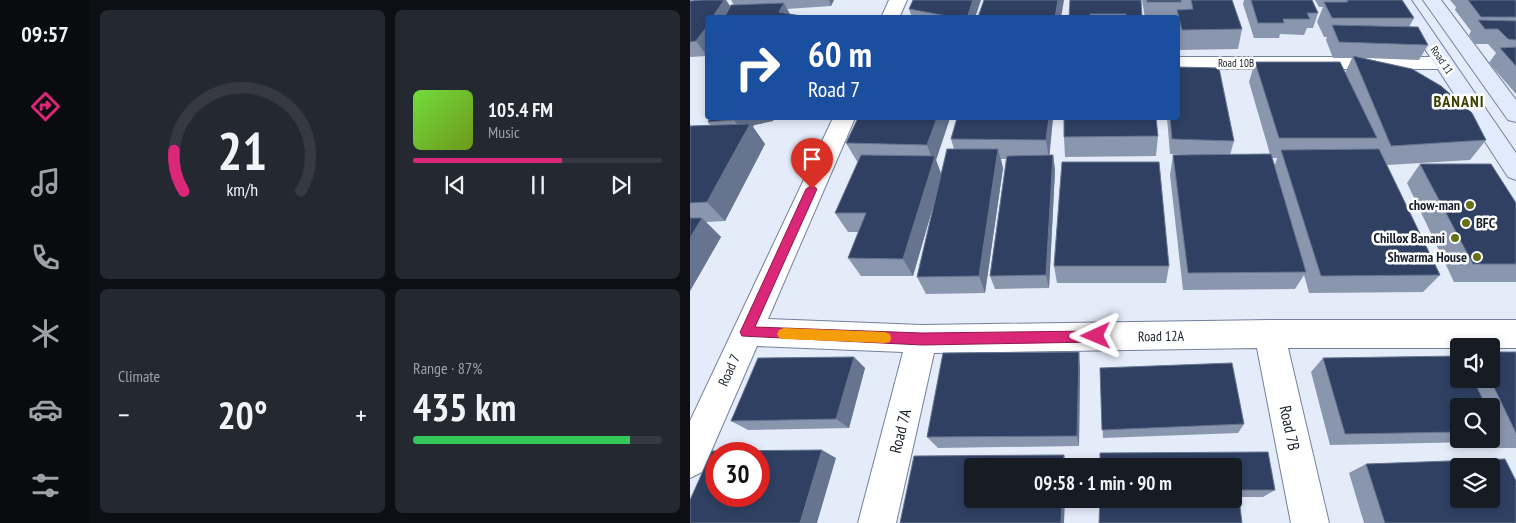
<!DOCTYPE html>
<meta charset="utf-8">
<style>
body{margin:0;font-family:"PT Sans Narrow",sans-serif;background:#242831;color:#f1f3f6;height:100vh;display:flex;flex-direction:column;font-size:19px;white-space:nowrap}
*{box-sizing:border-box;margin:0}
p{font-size:16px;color:#9ea1a6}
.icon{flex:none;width:28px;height:28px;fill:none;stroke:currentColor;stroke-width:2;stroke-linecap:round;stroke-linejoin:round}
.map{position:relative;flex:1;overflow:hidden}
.sheet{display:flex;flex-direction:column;gap:10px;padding:10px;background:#0d0f14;width:600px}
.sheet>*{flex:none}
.banner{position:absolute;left:15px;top:15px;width:475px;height:105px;border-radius:5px;box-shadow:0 2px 8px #0003;background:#1a4fa0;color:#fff;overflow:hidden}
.buttons{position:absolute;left:760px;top:338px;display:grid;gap:10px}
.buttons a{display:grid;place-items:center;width:50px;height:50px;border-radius:5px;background:#171b24;box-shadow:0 2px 8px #0003;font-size:25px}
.speed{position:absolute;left:15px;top:442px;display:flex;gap:10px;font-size:25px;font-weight:700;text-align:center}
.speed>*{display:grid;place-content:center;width:65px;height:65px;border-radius:50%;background:#171b24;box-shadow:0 2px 8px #0003;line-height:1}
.speed .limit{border:8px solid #d22;background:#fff;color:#111}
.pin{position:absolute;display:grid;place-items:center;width:42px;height:42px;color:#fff;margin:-51px -21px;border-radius:50% 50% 50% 0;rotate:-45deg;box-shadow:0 0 5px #0007}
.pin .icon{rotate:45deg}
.me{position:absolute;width:55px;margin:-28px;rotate:269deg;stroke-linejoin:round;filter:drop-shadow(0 0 4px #0008)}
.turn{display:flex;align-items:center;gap:18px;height:105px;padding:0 20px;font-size:22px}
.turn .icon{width:65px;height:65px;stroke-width:2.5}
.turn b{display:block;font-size:35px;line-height:42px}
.big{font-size:38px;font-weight:600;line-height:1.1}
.sheet .tile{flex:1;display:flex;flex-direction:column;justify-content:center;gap:8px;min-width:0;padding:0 18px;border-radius:8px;background:#242831}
.sheet .dial{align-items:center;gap:0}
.dial svg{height:130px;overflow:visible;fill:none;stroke:#363941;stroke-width:7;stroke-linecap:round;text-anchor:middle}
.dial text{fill:#f1f3f6;stroke:none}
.song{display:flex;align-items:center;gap:15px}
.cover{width:60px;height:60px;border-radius:8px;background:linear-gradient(135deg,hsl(100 70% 55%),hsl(80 70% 35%))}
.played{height:5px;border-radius:2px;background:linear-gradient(90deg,#db2777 60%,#363941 60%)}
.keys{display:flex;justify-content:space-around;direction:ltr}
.heat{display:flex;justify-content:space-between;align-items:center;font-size:28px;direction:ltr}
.charge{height:8px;border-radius:4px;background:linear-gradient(90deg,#34c759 87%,#363941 0)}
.sheet .tiles{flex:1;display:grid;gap:10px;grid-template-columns:repeat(2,1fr)}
.trip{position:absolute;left:274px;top:458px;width:278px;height:50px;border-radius:5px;background:#171b24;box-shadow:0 2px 8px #0003;font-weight:600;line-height:50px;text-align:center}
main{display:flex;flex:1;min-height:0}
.tabs{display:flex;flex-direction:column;width:90px;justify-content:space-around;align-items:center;background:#090b0e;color:#9ea1a6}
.tabs .icon{width:35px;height:35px}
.tabs .active{color:#db2777}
.tabs b{font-size:22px;color:#f1f3f6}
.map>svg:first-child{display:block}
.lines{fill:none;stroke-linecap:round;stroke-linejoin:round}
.street-casing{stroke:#72819f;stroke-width:2}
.secondary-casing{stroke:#72819f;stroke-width:2}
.street{fill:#fff;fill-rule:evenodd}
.secondary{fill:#e2ebfd;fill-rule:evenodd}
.wall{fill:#8a96ae;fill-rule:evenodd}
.shaded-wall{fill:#667490}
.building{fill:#2f4063;stroke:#667490;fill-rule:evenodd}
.route{fill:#db2777;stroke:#8e194d}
.slow{fill:#f59e0b}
.poi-dot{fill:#697118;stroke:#fff;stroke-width:2}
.labels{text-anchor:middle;stroke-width:5;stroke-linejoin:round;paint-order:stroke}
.far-street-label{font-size:11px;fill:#191f2b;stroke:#fff}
.poi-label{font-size:14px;font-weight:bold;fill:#191f2b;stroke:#fff;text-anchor:end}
.street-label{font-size:14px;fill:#191f2b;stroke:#fff}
.far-district-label{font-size:16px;font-weight:bold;letter-spacing:1px;fill:#3a3e00;stroke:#fff}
.near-street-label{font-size:16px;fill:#191f2b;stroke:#fff}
</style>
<main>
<nav class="tabs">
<b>09:57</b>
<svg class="icon active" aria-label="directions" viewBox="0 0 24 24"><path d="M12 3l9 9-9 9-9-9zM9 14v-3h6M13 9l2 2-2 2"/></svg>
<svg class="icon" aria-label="music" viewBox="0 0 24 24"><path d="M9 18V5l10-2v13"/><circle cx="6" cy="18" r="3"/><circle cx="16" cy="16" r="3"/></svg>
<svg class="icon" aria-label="phone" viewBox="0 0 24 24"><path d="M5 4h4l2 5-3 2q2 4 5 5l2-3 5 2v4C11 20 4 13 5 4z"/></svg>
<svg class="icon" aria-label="climate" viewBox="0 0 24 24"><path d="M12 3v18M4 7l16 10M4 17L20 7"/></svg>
<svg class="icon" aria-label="car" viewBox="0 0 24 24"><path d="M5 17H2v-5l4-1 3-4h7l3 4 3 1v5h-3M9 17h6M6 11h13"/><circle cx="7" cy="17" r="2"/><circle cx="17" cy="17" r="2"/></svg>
<svg class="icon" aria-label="filters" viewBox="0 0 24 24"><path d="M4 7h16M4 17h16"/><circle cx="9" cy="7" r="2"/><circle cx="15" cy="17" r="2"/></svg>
</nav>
<section class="sheet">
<div class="tiles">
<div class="tile dial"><svg viewBox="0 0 100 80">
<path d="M14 69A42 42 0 1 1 86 69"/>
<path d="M14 69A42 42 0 0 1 8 44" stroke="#db2777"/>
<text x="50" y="56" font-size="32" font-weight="700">21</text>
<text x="50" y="72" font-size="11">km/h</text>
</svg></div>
<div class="tile">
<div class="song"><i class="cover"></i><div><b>105.4 FM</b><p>Music</p></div></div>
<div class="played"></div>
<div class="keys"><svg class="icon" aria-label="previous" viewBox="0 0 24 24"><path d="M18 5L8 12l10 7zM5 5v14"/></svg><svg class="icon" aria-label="pause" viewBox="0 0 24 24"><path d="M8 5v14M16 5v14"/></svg><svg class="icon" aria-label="next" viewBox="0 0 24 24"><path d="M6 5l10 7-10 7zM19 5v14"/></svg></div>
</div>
<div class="tile"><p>Climate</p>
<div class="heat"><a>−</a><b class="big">20°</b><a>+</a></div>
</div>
<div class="tile"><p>Range · 87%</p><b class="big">435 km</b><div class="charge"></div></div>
</div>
</section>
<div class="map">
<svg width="826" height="523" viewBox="0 0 826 523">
<rect width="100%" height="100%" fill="#e5ecf9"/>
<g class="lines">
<!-- street casing -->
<g class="street-casing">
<path id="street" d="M199,0H217L209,18H191Z
M488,57H754L761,59L764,63L761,67L754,69H488Z
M143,118H165L78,319L232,325L580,320H826V348H598L639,523H601L567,348L244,353L206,523H168L213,352L67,346L12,472L0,478V421Z"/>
</g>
<!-- secondary casing -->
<g class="secondary-casing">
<path id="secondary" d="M703,0H721L826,153V180L818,177Z
M733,0H751L826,100V122L818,120Z"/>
</g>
<!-- street -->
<use href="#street" class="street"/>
<!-- secondary -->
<use href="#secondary" class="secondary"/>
</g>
<!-- wall -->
<path class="wall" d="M13,0H36L40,6L44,5L41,0H144L141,6L97,9L100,14L116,17L117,18H18L17,56L0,57V1Z
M380,0L452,18H379Z
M452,0H542L552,29L548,49L489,50L488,43V18H455Z
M554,0H622L628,13L623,28H617L614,35L590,34L589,38H564L553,4Z
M625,0H712L724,18L719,27L738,45L729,60L675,58L796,140L780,160L697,165L750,275L733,292L619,293L614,275L605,289L493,290L480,175L483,155H502L480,154L477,118H488L544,141L540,155L580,154L559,82L565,62L655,73L662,58H643L636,40L637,37H634L627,22L633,7H629ZM582,158H587L585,165Z
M760,0H826V94L799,63L806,53L798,44H785L779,35L781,31L765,10L766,7Z
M219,9L285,18H222Z
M20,118H84L83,121L64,125L63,127L75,144L35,221L16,222L31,237L0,291V126L20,125L18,122Z
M260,118L246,160L251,174L264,149L261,139L267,118H363L359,155H363L365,170L359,288L305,289L300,276L316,159H311L313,168L295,293L236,294L227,277L245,199L223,276H171L158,258L168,232H158L145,213L168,163L156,143Z
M468,136L466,156L375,157L374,137Z
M730,164L826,203V282H764L717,183Z
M364,266H479L476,283H367Z
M826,352V448H802L798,439H801V406H769V439H790L784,442L640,445L621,372L633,358L769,379H801Z
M164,357L175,368L159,428L58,430L41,421Z
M390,367L389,446L248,448L237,437Z
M410,368L554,424L548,433L413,438Z
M676,464L826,523H674L659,473Z
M542,466L585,490L573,497H549Z"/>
<!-- shaded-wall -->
<path class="shaded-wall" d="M34,0H36L45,14L42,18H22Z
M139,0H144L141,6Z
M283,0H291L285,18H277Z
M368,0H374L371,18H365Z
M94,3L102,18L89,12Z
M18,25V56H17L6,41Z
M47,118H84L83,121L64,125L63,127L75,144L35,221L17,202L55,134L44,120Z
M247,118H260L246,160L252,176L223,276L213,259L243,161L237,145Z
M359,118H363L359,160L356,140Z
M308,149L313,168L295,293L289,276Z
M363,155L365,170L359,288L356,275Z
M12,218L31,237L0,291V238Z
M389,352L390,367L389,446L387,436Z
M164,357L175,368L159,428L146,419Z
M132,450L146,458L127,523H110Z
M374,455L376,464V466H373Z
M372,499H375L374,523H371Z"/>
<!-- building -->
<path class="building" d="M13,0H34L22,18H18V25L6,41L0,42V1Z
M223,0H283L277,18H268L219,9Z
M294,0H368L365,18L288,17Z
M380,0H451L452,18H436V14H400V18H379Z
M457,0H491V2H457Z
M501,0H542L552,29L492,30L487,10L503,9Z
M561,0H622L628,13H617L620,19H593L594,23H568Z
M657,0H712L724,18H642L634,2H658Z
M778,0H826V17H791Z
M94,3L89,12L116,17V18H34L41,5Z
M788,20L826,21V40L818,39L808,29H795Z
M642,25L728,27L738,45L649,42Z
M826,47V66L810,48Z
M663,56L722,69L751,86L782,113L796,140L701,146Z
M565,62H650L687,138H589Z
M488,67L529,68L544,141L482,139L480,118H488Z
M20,118H47L44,120L18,122Z
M168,118H247L237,145L156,143Z
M267,118H359L356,140L261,139Z
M374,118H466L468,136L374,137Z
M60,124L17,202L0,203V126Z
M257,149H308L289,276L227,277Z
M689,149L750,275L631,276L591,150Z
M581,154L616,272L498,273L483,155Z
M171,155L245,156L213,259L158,258L176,213H145Z
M363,155L356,275L300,276L317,156Z
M372,162H469L479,266H364Z
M730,164H801L826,203V264H783Z
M0,218H12L0,238Z
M389,352L387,436L237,437L253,353Z
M801,352H826V433L800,379H801Z
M769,356V379H783L796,406H769V432L655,434L633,358Z
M164,357L146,419L41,421L68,358Z
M542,363L554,424L412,430L410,368Z
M801,416L808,431H801Z
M132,450L110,523H0V500L22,451ZM26,454H69V496H26Z
M578,452L585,490H548L552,523H409L410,499H542V466H410V453Z
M374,455L373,466H282V499H372L371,523H210L224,456Z
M815,459L826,481V523H695L676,464ZM769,466H801V499H769Z"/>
<!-- route -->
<path class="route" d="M122,185L127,189L65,327L232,333L406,331L411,332L412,336L411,341L406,342L232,345L52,336L50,332L52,328L116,189Z"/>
<!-- slow -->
<path class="slow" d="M94,328L195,332L200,334L201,338L200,342L195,343L94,339L89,338L87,334L89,330Z"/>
<!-- markers -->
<g class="poi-dot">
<circle cx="780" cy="205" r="5"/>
<circle cx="776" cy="223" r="5"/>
<circle cx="765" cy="238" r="5"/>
<circle cx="787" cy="257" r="5"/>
</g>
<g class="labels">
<!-- far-street labels -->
<g class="far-street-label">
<text transform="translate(752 60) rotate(56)" y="4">Road 11</text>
<text x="546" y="67">Road 10B</text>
</g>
<!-- poi labels -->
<g class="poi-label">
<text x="770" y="210">chow-man</text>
<text x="786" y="228" text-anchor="start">BFC</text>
<text x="755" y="243">Chillox Banani</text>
<text x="777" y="262">Shwarma House</text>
</g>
<!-- street labels -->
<g class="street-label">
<text transform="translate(471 336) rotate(-1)" y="5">Road 12A</text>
<text transform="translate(39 370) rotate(-66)" y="5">Road 7</text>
</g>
<!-- far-district labels -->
<g class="far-district-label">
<text x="769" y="107">BANANI</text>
</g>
<!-- near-street labels -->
<g class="near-street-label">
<text transform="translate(600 428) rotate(78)" y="6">Road 7B</text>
<text transform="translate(210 431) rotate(-76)" y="6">Road 7A</text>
</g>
</g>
</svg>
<div class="buttons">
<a><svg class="icon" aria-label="sound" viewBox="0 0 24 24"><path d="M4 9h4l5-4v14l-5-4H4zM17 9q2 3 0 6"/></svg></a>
<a><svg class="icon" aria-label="search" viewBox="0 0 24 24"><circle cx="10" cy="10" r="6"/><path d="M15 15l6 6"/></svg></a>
<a><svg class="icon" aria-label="layers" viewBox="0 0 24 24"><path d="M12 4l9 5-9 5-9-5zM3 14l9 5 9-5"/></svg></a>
</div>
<div class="speed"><div class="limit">30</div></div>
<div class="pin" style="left:122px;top:189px;background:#d93025"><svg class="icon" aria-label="arrive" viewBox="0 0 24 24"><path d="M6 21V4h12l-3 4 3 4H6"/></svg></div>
<svg class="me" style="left:406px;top:336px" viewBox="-20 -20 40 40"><path d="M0-17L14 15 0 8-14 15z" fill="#db2777" stroke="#fff" stroke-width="4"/></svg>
<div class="trip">09:58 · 1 min · 90 m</div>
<div class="banner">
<div class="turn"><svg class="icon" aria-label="right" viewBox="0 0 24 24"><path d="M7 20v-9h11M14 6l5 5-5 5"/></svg><div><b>60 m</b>Road 7</div></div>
</div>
</div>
</main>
